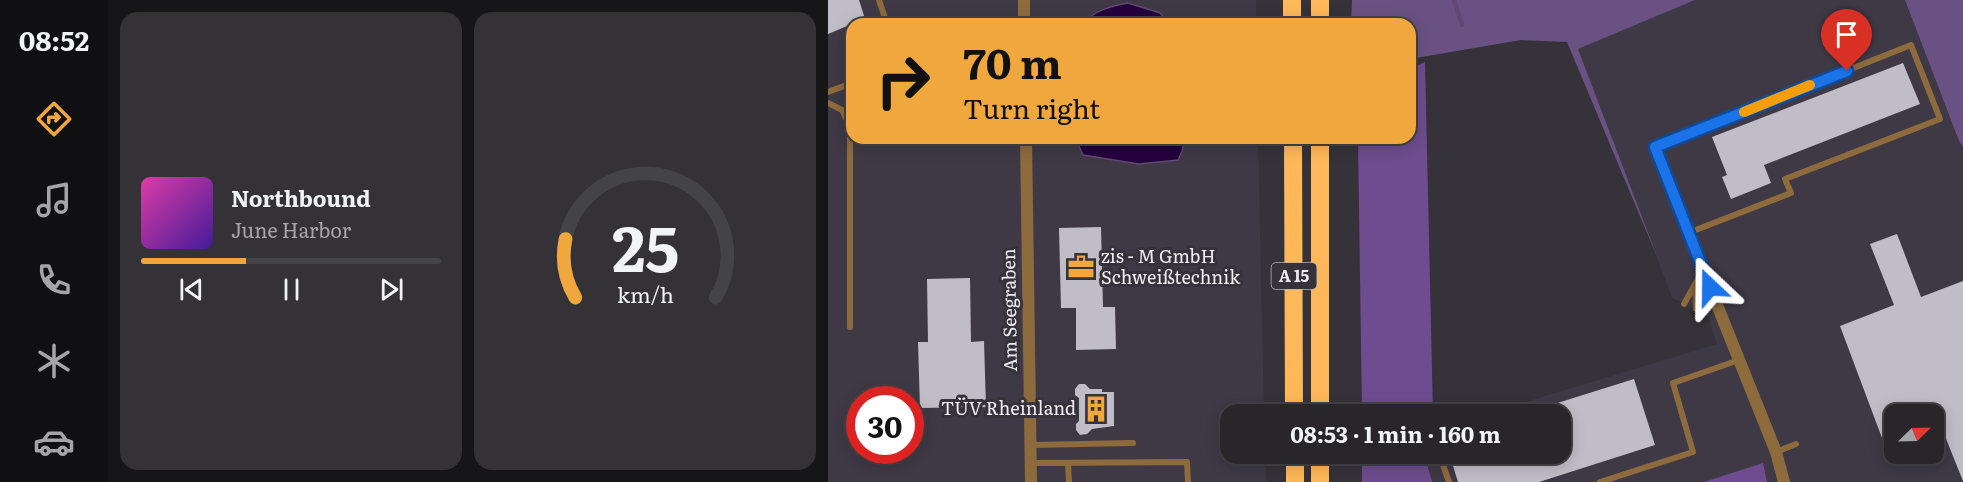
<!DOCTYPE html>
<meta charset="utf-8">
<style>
body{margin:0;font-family:Literata,serif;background:#343237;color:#f1f3f6;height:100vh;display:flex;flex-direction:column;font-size:22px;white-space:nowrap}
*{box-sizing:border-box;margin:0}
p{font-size:20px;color:#a5a5a9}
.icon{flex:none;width:33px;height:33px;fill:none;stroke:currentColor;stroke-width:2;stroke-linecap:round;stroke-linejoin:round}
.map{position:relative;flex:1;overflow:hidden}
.details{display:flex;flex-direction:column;gap:12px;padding:12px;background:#161518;width:720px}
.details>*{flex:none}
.guide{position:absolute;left:18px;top:18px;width:570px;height:126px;border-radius:18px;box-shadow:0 3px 15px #0003,0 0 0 2px #444347;background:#efa73e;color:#111;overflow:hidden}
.needle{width:39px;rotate:67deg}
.controls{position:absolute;left:1056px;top:404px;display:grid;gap:12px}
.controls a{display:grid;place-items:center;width:60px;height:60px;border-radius:12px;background:#28262b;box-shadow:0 3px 15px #0003,0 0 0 2px #444347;font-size:30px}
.speed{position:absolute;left:18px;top:386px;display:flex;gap:12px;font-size:30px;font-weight:700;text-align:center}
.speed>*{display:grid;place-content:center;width:78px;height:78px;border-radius:50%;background:#28262b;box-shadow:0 3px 15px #0003,0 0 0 2px #444347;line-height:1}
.speed .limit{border:9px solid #d22;background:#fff;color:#111}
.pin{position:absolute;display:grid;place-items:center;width:51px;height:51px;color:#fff;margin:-62px -26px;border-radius:50% 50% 50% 0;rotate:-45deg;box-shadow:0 0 6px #0007}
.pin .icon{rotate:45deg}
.me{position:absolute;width:66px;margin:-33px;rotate:337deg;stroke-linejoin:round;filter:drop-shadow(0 0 4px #0008)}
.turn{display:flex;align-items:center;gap:21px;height:126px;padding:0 18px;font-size:27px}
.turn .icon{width:78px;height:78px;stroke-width:2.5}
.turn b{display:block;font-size:42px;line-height:51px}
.details .tile{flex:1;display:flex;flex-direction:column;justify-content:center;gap:9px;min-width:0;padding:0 21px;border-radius:18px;background:#343237}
.details .dial{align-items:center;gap:0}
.dial svg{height:156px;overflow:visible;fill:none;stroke:#444347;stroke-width:7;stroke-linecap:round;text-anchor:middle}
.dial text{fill:#f1f3f6;stroke:none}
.song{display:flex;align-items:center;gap:18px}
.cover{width:72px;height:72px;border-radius:9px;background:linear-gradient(135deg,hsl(320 70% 55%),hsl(260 70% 35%))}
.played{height:6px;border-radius:3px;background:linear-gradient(90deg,#efa73e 35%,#444347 35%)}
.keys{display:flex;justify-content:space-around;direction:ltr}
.details .tiles{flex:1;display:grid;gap:12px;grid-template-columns:repeat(2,1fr)}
.trip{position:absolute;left:392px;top:404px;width:351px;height:60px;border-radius:18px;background:#28262b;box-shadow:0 3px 15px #0003,0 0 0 2px #444347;font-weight:700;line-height:60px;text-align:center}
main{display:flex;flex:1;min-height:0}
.dock{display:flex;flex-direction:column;width:108px;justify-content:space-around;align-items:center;background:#100f11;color:#a5a5a9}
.dock .icon{width:42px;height:42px}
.dock .current{color:#efa73e}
.dock b{font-size:27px;color:#f1f3f6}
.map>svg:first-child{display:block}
.built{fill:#3f3946;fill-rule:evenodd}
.green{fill:#6a5183}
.forest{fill:#6e4c8f}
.water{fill:#24003d;stroke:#614773;stroke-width:1.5}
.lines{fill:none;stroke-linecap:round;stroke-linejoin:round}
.stream{stroke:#614773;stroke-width:4.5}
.building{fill:#c1bdc6}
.service{stroke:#8e6b3d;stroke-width:6}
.minor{stroke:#8e6b3d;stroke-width:12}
.motorway{stroke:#feb859;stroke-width:18}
.route-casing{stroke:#114b97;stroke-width:15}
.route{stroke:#1a73e8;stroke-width:10}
.slow{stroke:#f59e0b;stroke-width:10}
.labels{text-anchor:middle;stroke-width:6;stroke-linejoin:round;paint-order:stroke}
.shield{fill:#353239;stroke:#b7b5ba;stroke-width:1.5}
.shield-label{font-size:16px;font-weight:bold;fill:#efedf2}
.poi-label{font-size:18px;fill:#efedf2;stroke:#353239;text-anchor:start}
.street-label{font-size:18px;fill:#efedf2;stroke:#353239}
</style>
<main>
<nav class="dock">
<b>08:52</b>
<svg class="icon current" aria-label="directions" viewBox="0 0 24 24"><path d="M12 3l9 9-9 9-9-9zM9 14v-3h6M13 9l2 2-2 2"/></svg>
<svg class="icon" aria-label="music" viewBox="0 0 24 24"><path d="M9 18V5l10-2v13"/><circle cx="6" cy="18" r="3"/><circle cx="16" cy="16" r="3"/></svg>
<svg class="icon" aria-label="phone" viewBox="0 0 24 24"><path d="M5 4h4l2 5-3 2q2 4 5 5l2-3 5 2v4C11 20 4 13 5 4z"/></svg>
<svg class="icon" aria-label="climate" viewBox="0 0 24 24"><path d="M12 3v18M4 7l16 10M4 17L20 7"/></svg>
<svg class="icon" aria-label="car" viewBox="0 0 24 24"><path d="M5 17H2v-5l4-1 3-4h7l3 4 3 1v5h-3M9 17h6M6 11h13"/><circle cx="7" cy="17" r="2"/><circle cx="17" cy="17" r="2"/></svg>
</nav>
<section class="details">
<div class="tiles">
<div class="tile">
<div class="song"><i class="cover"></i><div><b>Northbound</b><p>June Harbor</p></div></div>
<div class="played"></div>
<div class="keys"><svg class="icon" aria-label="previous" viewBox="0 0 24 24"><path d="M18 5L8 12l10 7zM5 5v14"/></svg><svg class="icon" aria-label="pause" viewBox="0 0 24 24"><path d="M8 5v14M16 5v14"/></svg><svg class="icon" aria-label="next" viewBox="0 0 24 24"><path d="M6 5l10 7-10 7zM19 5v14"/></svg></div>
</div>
<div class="tile dial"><svg viewBox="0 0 100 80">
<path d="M14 69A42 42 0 1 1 86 69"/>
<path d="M14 69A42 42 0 0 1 9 39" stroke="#efa73e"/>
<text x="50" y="56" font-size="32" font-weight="700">25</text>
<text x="50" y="72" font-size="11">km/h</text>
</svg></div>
</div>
</section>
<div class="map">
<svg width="1135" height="482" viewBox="0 0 1135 482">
<rect width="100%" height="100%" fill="#353239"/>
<!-- built -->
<path class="built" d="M0,0H428V24H24V138H430L436,414H402V453H437L438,482H0ZM32,399H82V450H32Z
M867,0H1077L1135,151V482H542L543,453H732V414H658L889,344L879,314L844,298L750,49ZM1066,414H1106V453H1066Z"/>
<!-- green -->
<path class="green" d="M524,0H867L750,49L830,259L739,42L693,40L582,59V24H523Z
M1077,0H1135V147L1131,141Z"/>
<!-- forest -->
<path class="forest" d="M597,62L605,414H534L530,138H582V69Z
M534,453H596L604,482H534Z
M935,463L939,482H876Z"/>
<!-- water -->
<path class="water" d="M300,3L332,13L342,24H255C266,10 284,6 300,3Z
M247,138H355V149L350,160L311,164L255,155Z"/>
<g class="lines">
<!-- stream -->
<path class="stream" d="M626,0L634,25"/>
</g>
<!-- building -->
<path class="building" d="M0,0H31L38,22L24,24L0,34Z
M1075,63L1092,104L936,165L943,183L903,199L894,177L899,175L884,137Z
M273,227L275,307H287L288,349L248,350V308H233L231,228Z
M1069,234L1093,297L1135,281V481L1108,414H1066V433L1054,438L1012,326L1066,305L1042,244Z
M142,278L143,342L156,341L158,407L92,408L90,342H100L99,279Z
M806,379L827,445L711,482H630L621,453H732V414H705L704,411Z
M251,384H257L262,389H274V392H286V426L264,429L259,434L252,435L248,430V424L251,421V398L247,395V389Z"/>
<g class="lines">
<!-- service -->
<path class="service" d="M51,0L59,24
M0,92L24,83
M0,103L14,110L22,126V327
M867,284L868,309
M856,304L875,270L827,147L1083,45L1112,119L957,179L963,193L860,233
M203,445L305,443
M948,452L968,444
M613,459L621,482
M203,463L359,462L360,482
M240,464L241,482
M772,482L865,452L845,383L911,360"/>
<!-- minor -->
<path class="minor" d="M196,0V24
M198,138L203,482
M875,270L948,452L956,482"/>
<!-- motorway -->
<path class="motorway" d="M464,0V24
M492,24V0
M465,138L466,414
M492,414V138
M467,453V482
M492,453V482"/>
</g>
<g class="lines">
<!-- route casing -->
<g class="route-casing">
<path id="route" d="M882,287L827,147L1019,71"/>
</g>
<!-- route -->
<use href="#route" class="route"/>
<!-- slow -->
<path class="slow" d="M916,112L982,85"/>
</g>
<!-- icons -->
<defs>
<g id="office-bare" transform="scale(2.07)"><path d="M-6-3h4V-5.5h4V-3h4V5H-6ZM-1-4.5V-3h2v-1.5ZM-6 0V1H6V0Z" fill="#efa73e" stroke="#353239" stroke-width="2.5" paint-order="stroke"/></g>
<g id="building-bare" transform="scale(2.07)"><path d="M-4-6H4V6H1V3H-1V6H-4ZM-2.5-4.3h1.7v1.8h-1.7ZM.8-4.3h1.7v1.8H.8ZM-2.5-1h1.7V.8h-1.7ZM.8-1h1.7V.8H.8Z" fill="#efa73e" stroke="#353239" stroke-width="2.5" paint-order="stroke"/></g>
</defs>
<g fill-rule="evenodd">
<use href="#office-bare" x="253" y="267"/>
<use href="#building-bare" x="268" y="409"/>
</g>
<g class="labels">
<!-- shield labels -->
<rect class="shield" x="443.5" y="263" width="45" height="26" rx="4.5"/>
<g class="shield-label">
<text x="466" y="282">A 15</text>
</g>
<!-- poi labels -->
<g class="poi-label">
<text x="273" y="263">zis - M GmbH<tspan x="273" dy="21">Schweißtechnik</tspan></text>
<text x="248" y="415" text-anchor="end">TÜV Rheinland</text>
</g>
<!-- street labels -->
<g class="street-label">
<text transform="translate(182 310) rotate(-91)" y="6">Am Seegraben</text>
</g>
</g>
</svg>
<div class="controls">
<a><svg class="needle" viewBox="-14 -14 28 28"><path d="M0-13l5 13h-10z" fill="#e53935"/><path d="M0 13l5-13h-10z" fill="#a5a5a9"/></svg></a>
</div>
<div class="speed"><div class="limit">30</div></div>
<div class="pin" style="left:1019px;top:71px;background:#d93025"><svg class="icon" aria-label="arrive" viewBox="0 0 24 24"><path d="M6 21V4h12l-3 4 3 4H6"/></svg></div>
<svg class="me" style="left:882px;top:287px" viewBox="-20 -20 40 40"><path d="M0-17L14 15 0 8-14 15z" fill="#1a73e8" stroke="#fff" stroke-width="4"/></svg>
<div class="trip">08:53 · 1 min · 160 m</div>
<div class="guide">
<div class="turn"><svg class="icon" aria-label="right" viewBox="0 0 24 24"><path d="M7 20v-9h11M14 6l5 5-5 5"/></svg><div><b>70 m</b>Turn right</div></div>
</div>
</div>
</main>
